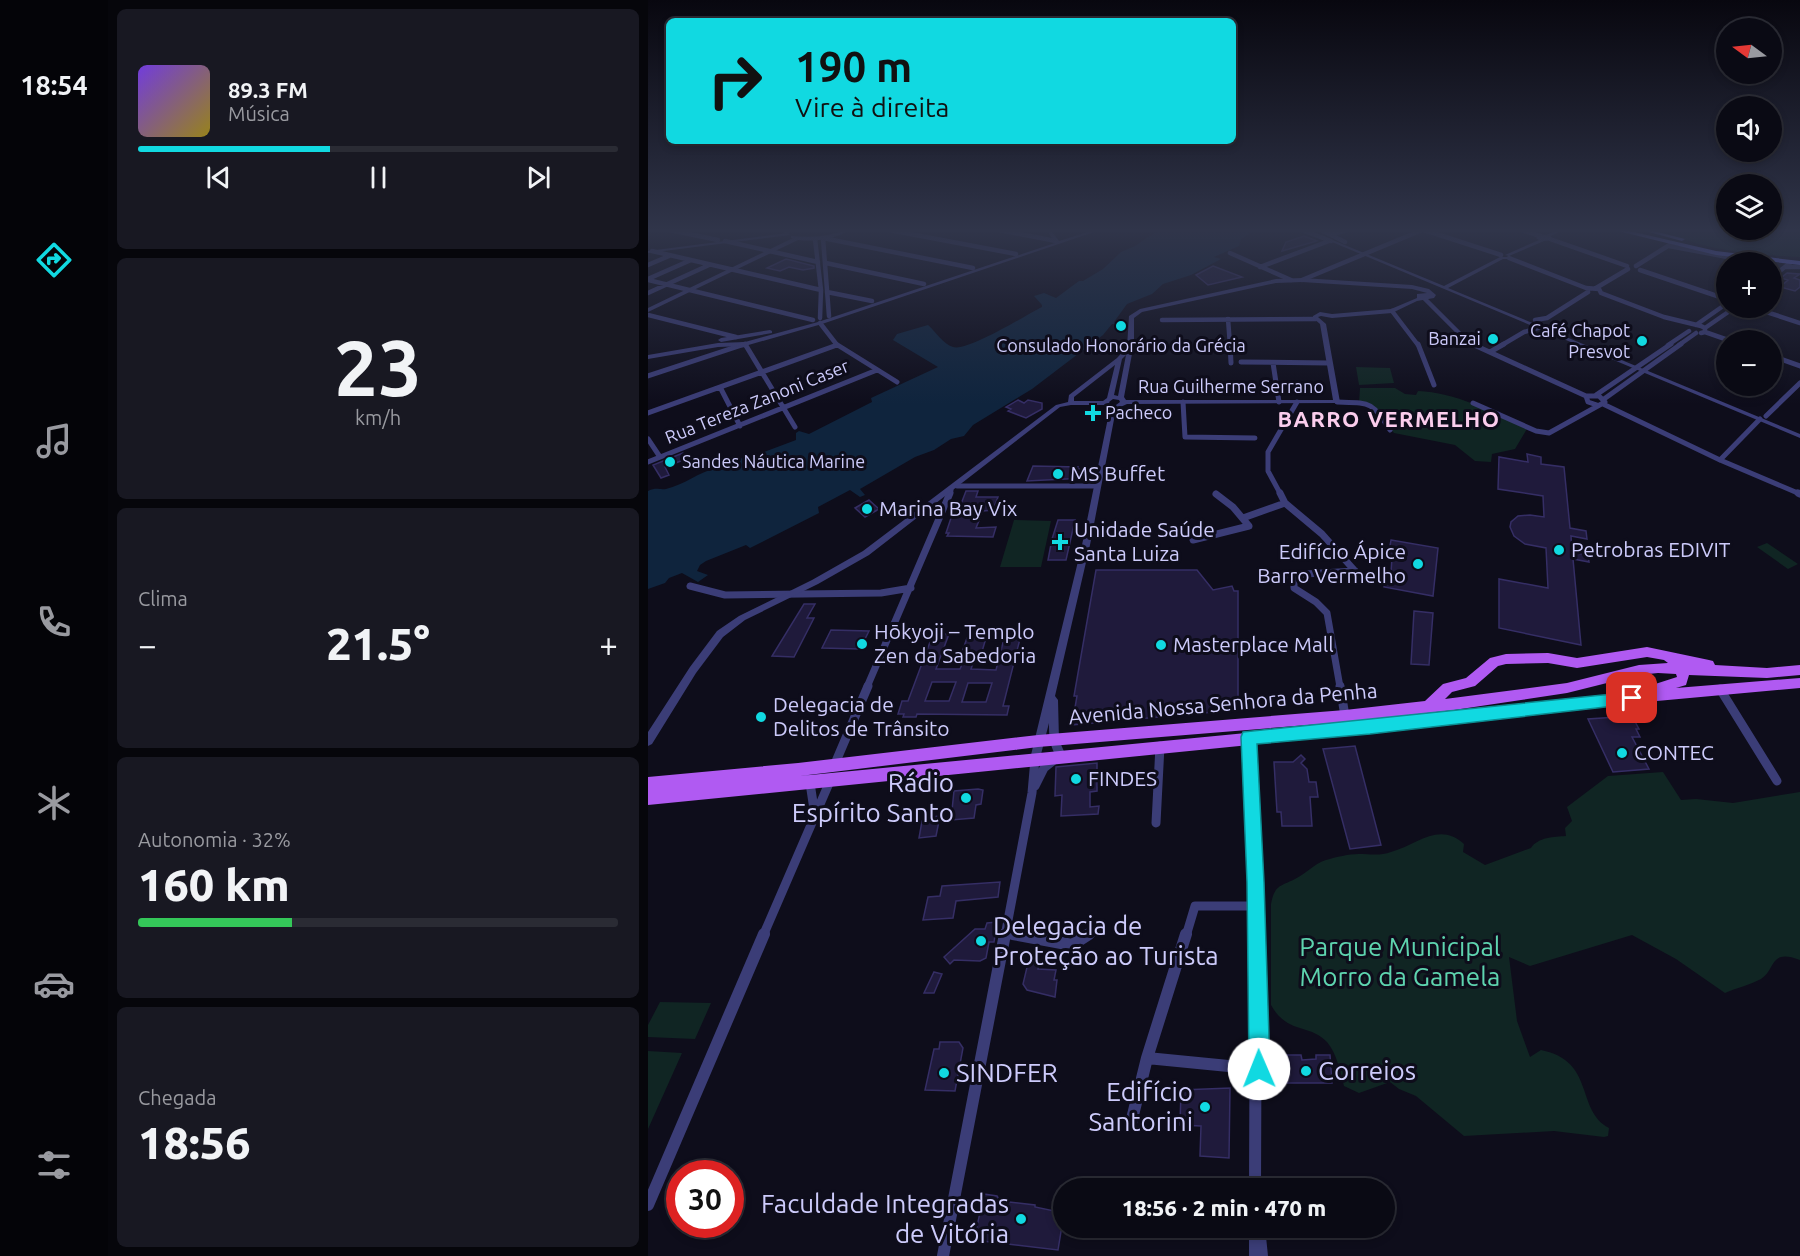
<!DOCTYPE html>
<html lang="pt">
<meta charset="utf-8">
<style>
body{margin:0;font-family:Ubuntu,sans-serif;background:#181822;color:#f1f3f6;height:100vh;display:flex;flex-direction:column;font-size:22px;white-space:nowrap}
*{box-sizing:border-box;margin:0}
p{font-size:20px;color:#999aa0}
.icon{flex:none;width:33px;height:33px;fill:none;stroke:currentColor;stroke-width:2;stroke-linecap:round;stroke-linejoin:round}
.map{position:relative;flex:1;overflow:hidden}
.drawer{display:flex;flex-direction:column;gap:9px;padding:9px;background:#06060b;width:540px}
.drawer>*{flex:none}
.top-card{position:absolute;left:18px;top:18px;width:570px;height:126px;border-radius:9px;box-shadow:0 3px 9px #0003,0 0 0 2px #2a2b34;background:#11d9e1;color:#111;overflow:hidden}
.needle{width:39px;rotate:285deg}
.fabs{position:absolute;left:1068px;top:18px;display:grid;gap:12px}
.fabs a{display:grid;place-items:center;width:66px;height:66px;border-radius:50%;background:#0a0a14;box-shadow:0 3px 9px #0003,0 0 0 2px #2a2b34;font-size:30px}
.speed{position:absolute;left:18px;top:1160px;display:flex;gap:12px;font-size:30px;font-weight:700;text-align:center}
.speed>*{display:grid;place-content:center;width:78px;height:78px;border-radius:50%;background:#0a0a14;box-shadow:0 3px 9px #0003,0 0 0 2px #2a2b34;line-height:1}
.speed .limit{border:9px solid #d22;background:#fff;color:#111}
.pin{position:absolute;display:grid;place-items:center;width:51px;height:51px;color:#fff;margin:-26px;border-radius:12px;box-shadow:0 3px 9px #0006}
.me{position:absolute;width:66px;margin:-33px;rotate:359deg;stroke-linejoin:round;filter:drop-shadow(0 0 4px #0008)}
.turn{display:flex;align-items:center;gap:21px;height:126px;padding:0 30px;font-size:27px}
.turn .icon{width:78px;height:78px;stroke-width:2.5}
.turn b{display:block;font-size:42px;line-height:51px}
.big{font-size:45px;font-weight:800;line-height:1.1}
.drawer .card{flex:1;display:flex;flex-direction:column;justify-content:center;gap:9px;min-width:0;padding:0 21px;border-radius:9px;background:#181822}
.drawer .dial{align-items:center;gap:0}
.dial b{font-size:78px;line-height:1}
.song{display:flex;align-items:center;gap:18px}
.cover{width:72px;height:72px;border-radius:9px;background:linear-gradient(135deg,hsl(260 70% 55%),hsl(50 70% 35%))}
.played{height:6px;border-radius:3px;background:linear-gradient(90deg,#11d9e1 40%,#2a2b34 40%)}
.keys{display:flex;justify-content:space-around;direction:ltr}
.heat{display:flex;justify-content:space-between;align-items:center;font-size:33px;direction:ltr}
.charge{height:9px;border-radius:4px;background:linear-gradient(90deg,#34c759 32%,#2a2b34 0)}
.trip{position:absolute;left:405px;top:1178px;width:342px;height:60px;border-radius:30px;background:#0a0a14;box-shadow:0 3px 9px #0003,0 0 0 2px #2a2b34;font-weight:800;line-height:60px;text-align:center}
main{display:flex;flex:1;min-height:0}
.tab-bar{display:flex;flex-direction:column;width:108px;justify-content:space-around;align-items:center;background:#040408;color:#999aa0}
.tab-bar .icon{width:42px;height:42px}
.tab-bar .on{color:#11d9e1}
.tab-bar b{font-size:27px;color:#f1f3f6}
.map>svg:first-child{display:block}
.green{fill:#102523}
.water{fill:#0f243d}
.building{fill:#1f1a3b;stroke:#352e65;stroke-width:1.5;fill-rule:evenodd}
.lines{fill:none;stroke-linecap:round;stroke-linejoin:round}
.minor-far4{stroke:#3b3d77;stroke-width:4.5}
.minor-far3{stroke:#3b3d77;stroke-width:5}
.minor-far2{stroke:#3b3d77;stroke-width:7}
.minor-far1{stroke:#3b3d77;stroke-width:9}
.minor{stroke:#3b3d77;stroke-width:12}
.tertiary{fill:#3b3d77;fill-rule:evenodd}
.secondary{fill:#696ff4;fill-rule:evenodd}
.primary{fill:#b05af2;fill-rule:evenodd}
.route{fill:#11d9e1;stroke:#0b8d92;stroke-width:1.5}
.poi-dot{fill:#11d9e1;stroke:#0e0d1b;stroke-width:2}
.labels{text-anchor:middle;stroke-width:6;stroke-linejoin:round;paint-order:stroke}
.far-poi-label{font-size:18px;fill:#cdcbfb;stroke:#0e0d1b;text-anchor:end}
.far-street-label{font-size:18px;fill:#cdcbfb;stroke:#0e0d1b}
.poi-label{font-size:21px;fill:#cdcbfb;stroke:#0e0d1b;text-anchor:start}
.street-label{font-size:21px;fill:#cdcbfb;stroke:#0e0d1b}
.far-district-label{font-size:22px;font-weight:bold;letter-spacing:1.5px;fill:#fbcded;stroke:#0e0d1b}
.near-poi-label{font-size:26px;fill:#cdcbfb;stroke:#0e0d1b;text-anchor:end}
.near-park-label{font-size:26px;fill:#5ed4af;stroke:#0e0d1b}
</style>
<main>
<nav class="tab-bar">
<b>18:54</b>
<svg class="icon on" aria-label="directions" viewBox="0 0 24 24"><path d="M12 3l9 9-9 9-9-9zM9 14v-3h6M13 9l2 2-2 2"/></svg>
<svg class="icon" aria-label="music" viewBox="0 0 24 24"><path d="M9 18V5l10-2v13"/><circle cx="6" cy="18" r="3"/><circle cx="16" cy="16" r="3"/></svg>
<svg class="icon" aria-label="phone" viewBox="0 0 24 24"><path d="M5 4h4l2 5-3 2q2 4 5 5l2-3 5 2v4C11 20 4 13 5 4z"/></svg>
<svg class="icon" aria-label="climate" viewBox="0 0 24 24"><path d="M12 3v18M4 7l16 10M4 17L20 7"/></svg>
<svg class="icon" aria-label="car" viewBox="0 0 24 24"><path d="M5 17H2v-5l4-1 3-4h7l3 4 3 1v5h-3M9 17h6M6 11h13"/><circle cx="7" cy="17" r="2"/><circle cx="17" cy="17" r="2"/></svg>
<svg class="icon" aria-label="filters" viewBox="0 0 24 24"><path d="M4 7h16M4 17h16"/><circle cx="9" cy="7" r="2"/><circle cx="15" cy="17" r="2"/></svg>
</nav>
<section class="drawer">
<div class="card">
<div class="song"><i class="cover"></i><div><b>89.3 FM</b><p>Música</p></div></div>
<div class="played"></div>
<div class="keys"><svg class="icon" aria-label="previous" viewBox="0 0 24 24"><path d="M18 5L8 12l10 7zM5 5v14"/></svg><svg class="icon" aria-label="pause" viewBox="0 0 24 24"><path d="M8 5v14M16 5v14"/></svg><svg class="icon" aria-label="next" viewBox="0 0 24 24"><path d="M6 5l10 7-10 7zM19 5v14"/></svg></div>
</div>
<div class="card dial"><b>23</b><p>km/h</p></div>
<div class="card"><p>Clima</p>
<div class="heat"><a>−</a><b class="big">21.5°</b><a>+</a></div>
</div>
<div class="card"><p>Autonomia · 32%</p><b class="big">160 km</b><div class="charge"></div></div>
<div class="card"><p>Chegada</p><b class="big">18:56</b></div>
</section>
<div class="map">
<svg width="1152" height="1256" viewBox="0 0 1152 1256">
<rect width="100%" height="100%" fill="#0e0d1b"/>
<!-- green -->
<path class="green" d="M1012,229H1152V257C1109,255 1050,250 1012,229Z
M708,367L742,368L746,383L711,385Z
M712,388H747L757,394L768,395L770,391C807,392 846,413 880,427L867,449L844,454L843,462L827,461L807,445L746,433L723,406L711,403Z
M366,520L403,521L393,567H352Z
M1119,543L1150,564L1140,569L1109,547Z
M1015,772L1033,800L1048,799L1085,803L1152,792V960C1121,948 1128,970 1113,979C1102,985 1088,988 1077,993L1028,959L984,935L882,966L861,957L869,1021L882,1057L893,1050C948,1061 927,1110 961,1128L960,1136L956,1137L906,1131L816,1136L768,1096L751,1089L742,1082L711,1093L696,1086C692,1071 689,1054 679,1042C661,1023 640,1035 623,1005V904C627,885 631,887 647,879C658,874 667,863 678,860C688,857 701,854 711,854C721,854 733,856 743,852C769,845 791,821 816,844L815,852L837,865L883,848C890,837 906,837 918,836L917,828L924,821L919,807L960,776Z
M12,1002L63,1003L47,1039L0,1037V1025Z
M0,1051L34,1053L0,1129Z"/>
<!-- water -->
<path class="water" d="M512,229H609L593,239L591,246L566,257L573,259L543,275L515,284L504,294L479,304L466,322L468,324H464L455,335L384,389L325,425L316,436L303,439L286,450L267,457L212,489L217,495L212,497L202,490L170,507L171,513L102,548L98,545L58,561L52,565L49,571L60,575L50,582L34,573L21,578L17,583L0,589V491C9,487 10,490 18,489C36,485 51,472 68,468L71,469L86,464L92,458L97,459L148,440V433L151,431L161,434L224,402L223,398L290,367L245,340L249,334L280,325C288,332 295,344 305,347C319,352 378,315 394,307V305L386,296L396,293L408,298L431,281H435L455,269L473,252L487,246Z"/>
<!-- building -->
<path class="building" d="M656,236L669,241L634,251L638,242Z
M138,259L166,266V268L155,270L141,267L132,271L119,268Z
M565,266L594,277L560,285L548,275Z
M1139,273L1152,274L1146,278L1152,280V287L1147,291L1132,287L1140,280L1133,278Z
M370,400L376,403L380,400L394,403V409L378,418L360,411L363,409L358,407Z
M35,453L38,459L17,467L21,475L13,478L5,465Z
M879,454L893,457V464L916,467L922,528L938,531L939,539L923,536L924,552L940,555L941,562L925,559L933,645L851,628V579L900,588L898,548L877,544L866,536L862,527L863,522L870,516L882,515L896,517L895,496L850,489L851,457L880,462Z
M385,466L430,467L429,469H439L437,478L379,481Z
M318,491H330L328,497H350L345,510L335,511L328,528L348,527L345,537L299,536L301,533H298L305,512H310Z
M221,500L231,509L217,517L207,508Z
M410,520H427L418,560H400L404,539Z
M743,540L790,548L785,596L736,587L738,572L743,573L744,557H740Z
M448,570H549L565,590L584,586L586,591H590V706H586L587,710L424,725L429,696H426Z
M156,604H167L159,618H166L146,657L124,656Z
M766,611L785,613L781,665L763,664Z
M183,630L221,631L212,649L174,648Z
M358,631H374L355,706H361L359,715L269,714L268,717H255L256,714H250L254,701H260L285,634H301L288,669H312L318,655H313L319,638H338L333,655H328L323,669L348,670ZM284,682H308L301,701H277ZM320,683H344L338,702H314Z
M984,716L991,729H988L992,737H984L1001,769L965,772L940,719Z
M707,746L733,845L702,849L675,749Z
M653,755L657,759L653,763L659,769L661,782H668L670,797H662L664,826H634L633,812H629L626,762H645Z
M449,763V791L442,792V807L451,806L450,814L413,816L414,795L407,796L408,767Z
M330,789L335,790L333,804L328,805L326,818L303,820L306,791Z
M292,816L288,836L271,838L274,821L277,818Z
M352,882L350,897L308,901L305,918L275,920L280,897L292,896L294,886Z
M349,922L346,942H341L338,958L332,961L306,960L302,964L296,957L327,929H337L339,923Z
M380,963L391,964L390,969L408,970L406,980H409L407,997L379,990L375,984Z
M286,972L294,974L286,993H276Z
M292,1042H311L315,1048L307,1091L277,1090L286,1049H291Z
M632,1055H653L654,1060L668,1059V1055H682L684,1083H634Z
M582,1088L581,1158L552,1156L553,1126L532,1125L533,1090Z
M336,1194L349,1196L352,1201L387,1205V1207L416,1213L410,1250L326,1240Z"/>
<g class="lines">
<!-- minor-far4 -->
<path class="minor-far4" d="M17,229L70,240
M128,229L140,231
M236,229L368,254
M346,229L408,241
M651,229L683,241
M671,229L697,242
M773,229L853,255
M871,229L892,236
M0,230L4,229
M684,234L703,229
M167,239L173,290L172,318
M902,239L979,266
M77,241L170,262
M1021,246L1106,262
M4,251L173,290
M582,253L643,280
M861,258L938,288L951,289L953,293L1016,317L1053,326L1057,328V332
M178,263L276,284
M1124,263L1129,268L1124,273
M0,265L21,256
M988,266L1023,244
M612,267L681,241
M1138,267H1152
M992,270L1078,299
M1124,277L1142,263
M0,279L43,260
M0,280L165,320
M654,280L774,230
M948,288L980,269
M179,292L224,301
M0,293L61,265
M777,299L820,342L827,345
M1106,308L1152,323
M744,311L770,345
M0,315L88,337
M181,316L175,238L325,268
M580,319L582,345
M514,320L668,319
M887,320L899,318L940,292
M172,323L189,345
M1048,325L1078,304
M1057,328L1086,308
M1053,333L1057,332L1080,340
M93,345H98
M854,345L876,332L893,327
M1020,345L1041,331
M1031,345L1048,333"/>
<!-- minor-far3 -->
<path class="minor-far3" d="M188,344L249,382
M582,344L583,363
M770,344L786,385
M824,344L938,396
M842,352L856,344
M1124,356L1152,366
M593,362L681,363
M625,363L631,402
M0,376L97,344L147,427
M72,387L92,426
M948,395L1023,344
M956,399L1033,344
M535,402L537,437L607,438
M689,402C723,403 723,401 742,430
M825,403L888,431L901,433L957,402L951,396H938L940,402L949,405
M955,404L1072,460L1152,494
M0,413L189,345
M1118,416L1152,383
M0,439L12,457
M1072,460L1112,419
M0,462L229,370
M309,486H449
M301,495L303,490
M633,495L620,471V452L649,402"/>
<!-- minor-far2 -->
<path class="minor-far2" d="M632,493L637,503L674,534L707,571
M1150,493L1152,494
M595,518L637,503
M545,540L601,526L585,507L568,494
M646,574V588L668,602L679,613L692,687
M624,576L707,571
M42,586L77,595L233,593L263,588
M219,687L302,493"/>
<!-- minor-far1 -->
<path class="minor-far1" d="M692,686L697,716
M1072,689L1129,781
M601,737L608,936
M186,766L220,686
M159,779L162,783L167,816
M387,786L396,768L406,760
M508,823L512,746
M357,933L374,936
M115,936L182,781
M357,936L384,793L387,759
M439,936L445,932
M538,936L547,906H607"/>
<!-- minor -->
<path class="minor" d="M365,934L424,945L441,934
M499,1058L611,1069
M483,1123L499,1058L538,934
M607,1188L608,934
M0,1205L116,934
M611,1227L614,1256
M607,1231V1256
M295,1256L357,934"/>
<!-- tertiary -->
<path class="tertiary" d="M198,229H203C188,239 168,242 150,240L0,312V308L145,238H143V236C163,237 180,238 198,229Z
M398,229H402L411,241L450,229H455L174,324L97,346L70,347L0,359V355L70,343L97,342L170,322L407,243Z
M653,229H658L796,286L852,257H863V259H855L800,288L1152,434V438Z
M912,229H917L903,236L904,240L896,241L861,256L857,255L891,240L888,238L893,234L898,235Z
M140,233L142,235L0,253V251Z
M654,278L764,285L781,289L788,295L786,298L769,301L744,313L684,318L673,316L670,317L678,324L692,402L691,403L479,404L468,409L442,545L407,696L410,700L411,740L418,756L417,759L413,761L409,759C402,744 401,740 401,723L391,762L387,764L383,762L382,759L434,545L462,408L457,407L456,405H423L412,407L221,555L170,584L97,620L75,637L48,673L4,744L0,746V732L42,667L69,631L91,616L164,580L215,551L408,405L420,402L421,395L469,358L479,347L481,316L492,309L628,279ZM654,282L764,289L779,293L769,294V298L743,309L684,314L672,312L665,316V318L672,324L685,400H478L476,397L486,343V318L494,312L628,283ZM478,355L470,396L466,395L474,359ZM467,365L459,398L455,401H426V397ZM465,399L471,400L472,402L468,405L462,404L461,402Z
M122,330L124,331V333L73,342L70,340L73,338Z"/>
<!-- secondary -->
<path class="secondary" d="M966,229H973L1068,251L1152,261V265L1068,255L966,230Z
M990,229H998L1037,239L1034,241Z"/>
<!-- primary -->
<path class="primary" d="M999,647L1061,660L1065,661L1067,665L1119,668L1152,665V675L1119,678L1041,675L1038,685L1028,688L1152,678V688L976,704L722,733L0,805V791L124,779L0,791V777L150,763L390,735L697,710L777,701L795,684L818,678L842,658L858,654L900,653L929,658ZM999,657L1016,660L1020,663L991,665L919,683L797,699L804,692L827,686L850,666L858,664L900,663L929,668ZM1010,673L1028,674L1029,677L1001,686L1000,690L722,721L152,776L390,747L697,722L806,710L919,693L991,675Z"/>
</g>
<!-- sky -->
<linearGradient id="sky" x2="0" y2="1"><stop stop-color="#08070f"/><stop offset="0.57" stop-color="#30354a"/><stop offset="1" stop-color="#30354a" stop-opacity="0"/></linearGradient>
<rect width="1152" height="404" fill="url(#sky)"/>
<!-- route -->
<path class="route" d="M984,692L989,693L991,698L989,702L984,704L722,734L609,744L616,882L622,1069L619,1077L611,1080L604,1077L601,1069L599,882L593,737L595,732Z"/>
<!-- markers -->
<g class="poi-dot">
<circle cx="473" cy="326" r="6"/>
<circle cx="845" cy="339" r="6"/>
<circle cx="994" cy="341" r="6"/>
<path d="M442 404h6v6h6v6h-6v6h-6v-6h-6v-6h6z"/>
<circle cx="22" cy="462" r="6"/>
<circle cx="410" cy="474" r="6"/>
<circle cx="219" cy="509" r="6"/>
<path d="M409 533h6v6h6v6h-6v6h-6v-6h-6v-6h6z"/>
<circle cx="911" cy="550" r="6"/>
<circle cx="770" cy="564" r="6"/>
<circle cx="214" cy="644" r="6"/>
<circle cx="513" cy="645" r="6"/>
<circle cx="113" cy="717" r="6"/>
<circle cx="974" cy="753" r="6"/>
<circle cx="428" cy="779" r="6"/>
<circle cx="318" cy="798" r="6"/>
<circle cx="333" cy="941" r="6"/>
<circle cx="658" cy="1071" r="6"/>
<circle cx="296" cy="1073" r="6"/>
<circle cx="557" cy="1107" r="6"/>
<circle cx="373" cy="1219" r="6"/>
</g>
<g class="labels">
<!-- far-poi labels -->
<g class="far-poi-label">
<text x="982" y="337">Café Chapot<tspan x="982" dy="21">Presvot</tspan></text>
<text x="833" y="345">Banzai</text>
<text x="473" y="352" text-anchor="middle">Consulado Honorário da Grécia</text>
<text x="457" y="419" text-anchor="start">Pacheco</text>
<text x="34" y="468" text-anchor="start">Sandes Náutica Marine</text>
</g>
<!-- far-street labels -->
<g class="far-street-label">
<text x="583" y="393">Rua Guilherme Serrano</text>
<text transform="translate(109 402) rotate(-22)" y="6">Rua Tereza Zanoni Caser</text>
</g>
<!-- poi labels -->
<g class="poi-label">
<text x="422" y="481">MS Buffet</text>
<text x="231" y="516">Marina Bay Vix</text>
<text x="426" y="537">Unidade Saúde<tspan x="426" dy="24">Santa Luiza</tspan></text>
<text x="923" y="557">Petrobras EDIVIT</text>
<text x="758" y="559" text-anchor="end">Edifício Ápice<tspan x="758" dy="24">Barro Vermelho</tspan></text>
<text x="226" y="639">Hōkyoji – Templo<tspan x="226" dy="24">Zen da Sabedoria</tspan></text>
<text x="525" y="652">Masterplace Mall</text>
<text x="125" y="712">Delegacia de<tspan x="125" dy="24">Delitos de Trânsito</tspan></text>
<text x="986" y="760">CONTEC</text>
<text x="440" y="786">FINDES</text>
</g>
<!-- street labels -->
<g class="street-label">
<text transform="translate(575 704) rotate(-5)" y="7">Avenida Nossa Senhora da Penha</text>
</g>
<!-- far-district labels -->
<g class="far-district-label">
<text x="741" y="427">BARRO VERMELHO</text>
</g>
<!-- near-poi labels -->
<g class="near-poi-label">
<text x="306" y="792">Rádio<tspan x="306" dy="30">Espírito Santo</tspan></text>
<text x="345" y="935" text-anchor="start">Delegacia de<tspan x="345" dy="30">Proteção ao Turista</tspan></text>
<text x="670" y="1080" text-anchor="start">Correios</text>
<text x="308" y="1082" text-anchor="start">SINDFER</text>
<text x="545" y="1101">Edifício<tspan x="545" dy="30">Santorini</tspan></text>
<text x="361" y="1213">Faculdade Integradas<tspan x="361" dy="30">de Vitória</tspan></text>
</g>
<!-- near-park labels -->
<g class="near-park-label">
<text x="752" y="956">Parque Municipal<tspan x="752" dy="30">Morro da Gamela</tspan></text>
</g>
</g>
</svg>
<div class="fabs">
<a><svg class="needle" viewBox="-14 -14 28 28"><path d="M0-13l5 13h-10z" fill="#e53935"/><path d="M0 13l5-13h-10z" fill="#999aa0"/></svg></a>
<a><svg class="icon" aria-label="sound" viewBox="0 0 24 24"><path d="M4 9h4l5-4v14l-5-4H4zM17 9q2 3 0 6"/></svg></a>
<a><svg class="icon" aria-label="layers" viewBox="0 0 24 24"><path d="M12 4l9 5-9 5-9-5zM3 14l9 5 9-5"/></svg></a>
<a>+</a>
<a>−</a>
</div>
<div class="speed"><div class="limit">30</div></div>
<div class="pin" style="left:984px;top:698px;background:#d93025"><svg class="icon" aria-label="arrive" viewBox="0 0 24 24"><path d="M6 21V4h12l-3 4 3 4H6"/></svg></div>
<svg class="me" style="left:611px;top:1069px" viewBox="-20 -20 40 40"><circle r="19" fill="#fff"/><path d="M0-13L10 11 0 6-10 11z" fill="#11d9e1"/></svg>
<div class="trip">18:56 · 2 min · 470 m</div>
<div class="top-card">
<div class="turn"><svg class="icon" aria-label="right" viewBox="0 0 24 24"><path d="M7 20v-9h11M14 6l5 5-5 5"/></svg><div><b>190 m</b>Vire à direita</div></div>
</div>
</div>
</main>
